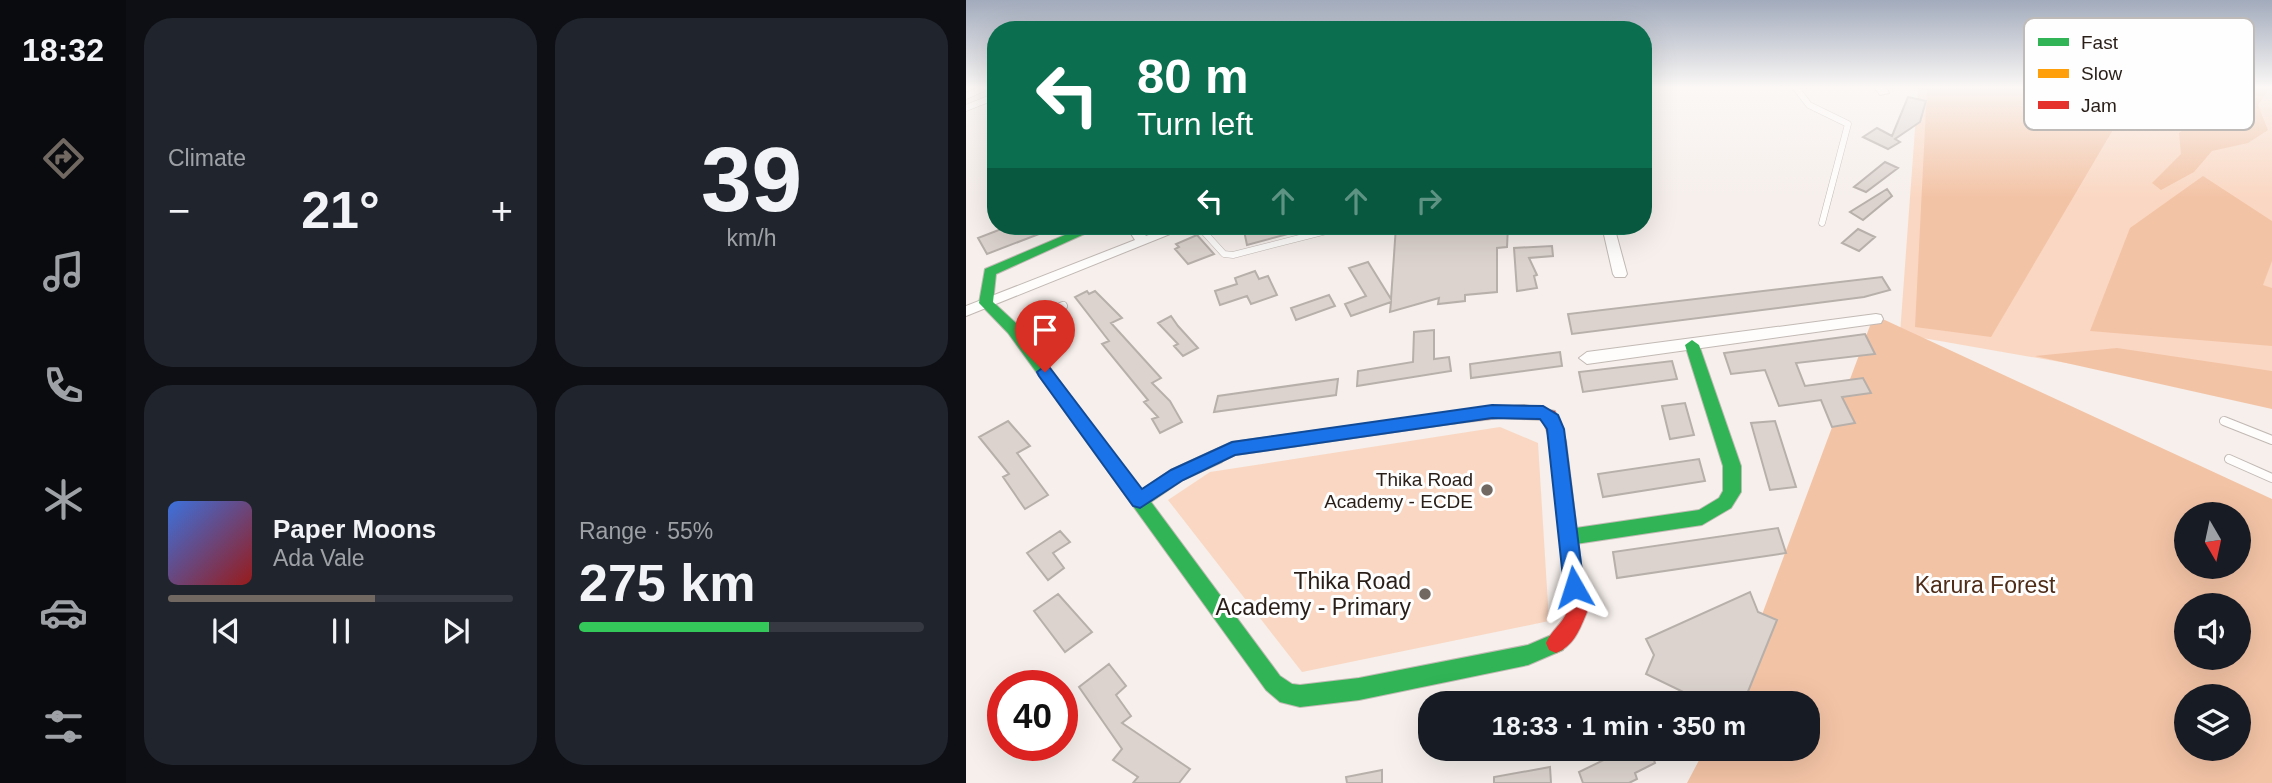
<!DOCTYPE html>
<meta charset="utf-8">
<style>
body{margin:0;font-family:Arial,sans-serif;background:#20242c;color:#f1f3f6;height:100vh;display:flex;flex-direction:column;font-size:26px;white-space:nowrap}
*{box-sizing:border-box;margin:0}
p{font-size:23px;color:#9ea1a6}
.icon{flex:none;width:38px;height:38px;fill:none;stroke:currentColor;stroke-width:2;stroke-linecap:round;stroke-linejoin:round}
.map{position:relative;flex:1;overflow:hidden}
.sheet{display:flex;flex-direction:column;gap:18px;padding:18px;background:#0d0f14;width:840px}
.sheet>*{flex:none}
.hud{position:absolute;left:21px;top:21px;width:665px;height:214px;border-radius:28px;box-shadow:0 7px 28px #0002;background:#0b6e4f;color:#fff;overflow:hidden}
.needle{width:46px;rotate:171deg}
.fabs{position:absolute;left:1208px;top:502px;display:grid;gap:14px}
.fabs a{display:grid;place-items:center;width:77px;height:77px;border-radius:50%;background:#171b24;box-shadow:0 7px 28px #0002;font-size:35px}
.speed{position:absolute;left:21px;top:670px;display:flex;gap:14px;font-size:35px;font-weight:700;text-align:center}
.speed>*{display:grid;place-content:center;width:91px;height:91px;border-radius:50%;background:#171b24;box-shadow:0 7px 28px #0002;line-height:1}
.speed .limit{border:10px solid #d22;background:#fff;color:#111}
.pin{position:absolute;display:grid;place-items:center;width:60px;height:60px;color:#fff;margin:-72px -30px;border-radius:50% 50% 50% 0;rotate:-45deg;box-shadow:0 0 7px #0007}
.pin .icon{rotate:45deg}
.me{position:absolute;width:77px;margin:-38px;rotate:354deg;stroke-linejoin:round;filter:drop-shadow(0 0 5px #0008)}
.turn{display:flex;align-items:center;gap:24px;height:147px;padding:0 35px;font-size:32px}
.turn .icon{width:91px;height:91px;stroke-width:2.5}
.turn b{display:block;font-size:49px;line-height:60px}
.lanes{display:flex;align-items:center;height:66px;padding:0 35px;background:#0003;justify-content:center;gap:35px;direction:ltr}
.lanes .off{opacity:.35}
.big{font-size:52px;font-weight:600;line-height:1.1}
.sheet .widget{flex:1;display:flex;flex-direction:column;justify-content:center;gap:10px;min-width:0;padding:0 24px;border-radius:28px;background:#20242c}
.sheet .dial{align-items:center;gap:0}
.dial b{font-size:91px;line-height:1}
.song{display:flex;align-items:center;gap:21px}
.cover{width:84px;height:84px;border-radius:10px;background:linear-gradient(135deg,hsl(220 70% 55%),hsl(0 70% 35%))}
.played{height:7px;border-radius:4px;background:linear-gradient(90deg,#716862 60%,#363941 60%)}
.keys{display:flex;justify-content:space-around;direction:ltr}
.heat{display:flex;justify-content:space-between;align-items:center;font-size:38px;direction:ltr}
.charge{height:10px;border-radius:5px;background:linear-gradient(90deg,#34c759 55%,#363941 0)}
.sheet .tiles{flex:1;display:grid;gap:18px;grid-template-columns:repeat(2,1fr)}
.trip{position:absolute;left:452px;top:691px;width:402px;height:70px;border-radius:28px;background:#171b24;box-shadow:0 7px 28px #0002;font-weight:600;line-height:70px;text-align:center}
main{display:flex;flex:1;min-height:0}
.menu{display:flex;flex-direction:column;width:126px;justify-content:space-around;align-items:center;background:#090b0e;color:#9ea1a6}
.menu .icon{width:49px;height:49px}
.menu .active{color:#716862}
.menu b{font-size:32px;color:#f1f3f6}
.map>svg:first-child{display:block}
.green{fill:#fad7c2}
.forest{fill:#f3c3a5;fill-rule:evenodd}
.building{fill:#dcd3ce;stroke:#b7afaa;stroke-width:2}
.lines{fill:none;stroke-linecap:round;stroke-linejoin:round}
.lane-far1-casing{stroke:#c2b9b4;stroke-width:7}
.lane-casing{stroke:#c2b9b4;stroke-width:10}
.street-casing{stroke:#c2b9b4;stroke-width:2}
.fast-casing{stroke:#c2b9b4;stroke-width:2}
.slow-casing{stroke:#c2b9b4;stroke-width:2}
.jam-casing{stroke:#c2b9b4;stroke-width:2}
.lane-far1{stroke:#fefdfc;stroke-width:6}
.lane{stroke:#fefdfc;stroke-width:8}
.street{fill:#fefdfc;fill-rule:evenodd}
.fast{fill:#30b455;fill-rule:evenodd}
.slow{fill:#ff9f0a;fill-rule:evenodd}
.jam{fill:#e5322d;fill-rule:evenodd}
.route{fill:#1a73e8;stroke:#114b97;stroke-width:2}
.poi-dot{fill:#716862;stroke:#fefefe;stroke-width:2.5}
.labels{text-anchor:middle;stroke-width:6;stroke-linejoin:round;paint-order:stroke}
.poi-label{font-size:19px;fill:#2a1f18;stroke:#fefefe;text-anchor:end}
.near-poi-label{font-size:23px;fill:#2a1f18;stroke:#fefefe;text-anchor:end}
.near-park-label{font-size:23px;fill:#4e2c17;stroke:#fefefe}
.key{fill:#fefefe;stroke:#bebbb9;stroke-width:2}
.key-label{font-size:19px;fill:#2a1f18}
</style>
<main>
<nav class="menu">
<b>18:32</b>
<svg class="icon active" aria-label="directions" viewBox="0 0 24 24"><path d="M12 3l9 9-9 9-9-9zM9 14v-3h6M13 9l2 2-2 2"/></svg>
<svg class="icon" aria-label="music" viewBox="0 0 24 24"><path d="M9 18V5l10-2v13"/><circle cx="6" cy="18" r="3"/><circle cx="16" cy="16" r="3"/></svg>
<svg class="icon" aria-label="phone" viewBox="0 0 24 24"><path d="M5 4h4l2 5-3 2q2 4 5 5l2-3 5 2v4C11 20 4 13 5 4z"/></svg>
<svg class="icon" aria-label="climate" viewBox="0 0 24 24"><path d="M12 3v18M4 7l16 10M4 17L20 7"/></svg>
<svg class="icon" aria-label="car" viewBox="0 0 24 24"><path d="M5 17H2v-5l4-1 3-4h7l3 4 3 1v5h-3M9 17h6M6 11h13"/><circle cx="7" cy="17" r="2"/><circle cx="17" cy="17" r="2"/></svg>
<svg class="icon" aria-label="filters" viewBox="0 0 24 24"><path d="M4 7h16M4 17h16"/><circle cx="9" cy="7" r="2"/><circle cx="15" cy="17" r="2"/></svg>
</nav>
<section class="sheet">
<div class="tiles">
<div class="widget"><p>Climate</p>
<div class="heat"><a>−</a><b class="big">21°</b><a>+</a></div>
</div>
<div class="widget dial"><b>39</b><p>km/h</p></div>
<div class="widget">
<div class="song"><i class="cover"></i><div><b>Paper Moons</b><p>Ada Vale</p></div></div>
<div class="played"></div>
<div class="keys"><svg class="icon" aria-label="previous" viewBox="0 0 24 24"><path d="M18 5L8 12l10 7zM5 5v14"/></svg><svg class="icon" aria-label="pause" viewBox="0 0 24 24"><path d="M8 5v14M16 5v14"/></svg><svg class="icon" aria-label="next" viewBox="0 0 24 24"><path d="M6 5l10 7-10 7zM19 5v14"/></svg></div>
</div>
<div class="widget"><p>Range · 55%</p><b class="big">275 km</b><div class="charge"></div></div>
</div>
</section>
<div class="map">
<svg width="1306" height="783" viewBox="0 0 1306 783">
<rect width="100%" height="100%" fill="#f6efeb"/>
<!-- green -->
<path class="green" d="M952,88H1306V399L934,334Z
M534,427L572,443L583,621L336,672L202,500L244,472Z"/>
<!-- forest -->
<path class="forest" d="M961,88H1135L1155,116L1025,337L949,327Z
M1209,88H1244L1259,94L1276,88H1304L1292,105L1302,130L1282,143L1246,151L1228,172L1195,190L1186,183L1215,154L1213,133L1235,117Z
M1237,176L1306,221V261L1297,285L1306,288V346L1124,331L1164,228Z
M908,315L1306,499V783H721L739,749H842V704L763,703ZM1220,514H1272V567H1220ZM1220,606H1272V658H1220ZM1220,696H1272V749H1220Z
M1151,348L1306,371V409L1069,356Z"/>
<!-- building -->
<path class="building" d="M942,97L960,101L954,122L929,139L934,142L922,149L897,137L911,128L926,136Z
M919,162L932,168L900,192L888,187Z
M921,189L926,196L897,220L884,212Z
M43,226H91V227L21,254L12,238Z
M277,226H337V230L281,245Z
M430,226H542L541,247L531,248V292L499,295V301L472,304L473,298L424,312L425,302L385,316L379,304L400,296L383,268L402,262L425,299Z
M892,229L909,237L893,251L876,243Z
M231,235L248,254L222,264L209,249L213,247L210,244Z
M586,246L587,256L563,258L571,275L568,276L571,288L551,291L548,248Z
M289,271L293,279L302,276L311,295L285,304L281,296L254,305L249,291L271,284L269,278Z
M916,277L924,290L898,297L606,334L602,314Z
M121,291L123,294L129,291L156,318L145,323L195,378L186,383L204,401L216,422L194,433L186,419L192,417L178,402L182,400L136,344L143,341L109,297Z
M363,295L369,306L330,320L325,308Z
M205,316L212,326L232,348L217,356L208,346L212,344L192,323Z
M468,330V359L483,357L485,371L391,386L392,371L447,362L448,332Z
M899,334L909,354L830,363L839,386L897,378L905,393L876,397L889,423L866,427L855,400L813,406L799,370L765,374L758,353Z
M594,352L596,366L505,378L504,364Z
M706,361L711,379L617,392L613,372Z
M372,379L370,395L248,412L252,396Z
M719,403L728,435L704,439L696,406Z
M42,421L64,446L51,453L82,495L59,509L37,477L43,474L13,437Z
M809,421L830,487L804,490L785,423Z
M733,459L739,481L637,497L632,474Z
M812,528L820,553L651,578L647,552Z
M94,531L104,542L87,553L98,568L82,580L61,553Z
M784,592L792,612L811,620L779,699L766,696L763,704H742L680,674L688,655L680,639Z
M92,594L126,632L99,652L68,611Z
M143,664L160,686L150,695L165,716L156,723L224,769L213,783H167L172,777L147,760L156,749L113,687Z
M643,749H684L689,763L669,773L671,779L663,783H617L613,772L646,756Z
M584,767L585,783H528V777Z
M416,770V783H381L380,777Z"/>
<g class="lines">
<!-- lane-far1 casing -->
<g class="lane-far1-casing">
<path id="lane-far1" d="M830,88L843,105L882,124L856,223
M0,96L18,88
M0,108L30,96
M238,232L258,254L267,255L380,226"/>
</g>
<!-- lane casing -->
<g class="lane-casing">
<path id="lane" d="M47,329L97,306
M1258,421L1306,440
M1263,459L1306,478"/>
</g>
<!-- street casing -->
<g class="street-casing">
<path id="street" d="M909,88H920L923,93L914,95Z
M160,226H172L180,236L207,226H224L0,316V306L169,240Z
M636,226H648L661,274L659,277H649L647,274Z
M910,314L915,315L917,319L915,323L621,364L613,358L621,352Z"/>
</g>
<!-- fast casing -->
<g class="fast-casing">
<path id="fast" d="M120,226H136L30,274L27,302L52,325L175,490L205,470L244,452L250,450L256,452L258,457L256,462L217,480L185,502L314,676L326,684L334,685L393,678L562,645L590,633L597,636L600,643L597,650L562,665L393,700L334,707L314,702L300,690L42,333L13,303L19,269Z
M726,340L733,345L775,466V492L765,508L736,525L603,545L596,543L594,537L596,531L603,529L733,510L753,498L757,491V466L719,345Z"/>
</g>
<!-- slow casing -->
<g class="slow-casing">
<path id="slow" d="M484,412L490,413L492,418L490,423L484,424L269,455L250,464L244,462L242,457L244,452L266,442Z"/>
</g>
<!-- jam casing -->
<g class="jam-casing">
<path id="jam" d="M558,405L589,411L600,441L621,612C614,629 608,646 590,653L583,650L580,643C585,631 596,624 601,612L584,441L577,420L534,418L484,424L478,423L476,418L478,413L484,412Z"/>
</g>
<!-- lane-far1 -->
<use href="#lane-far1" class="lane-far1"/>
<!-- lane -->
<use href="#lane" class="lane"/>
<!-- street -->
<use href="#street" class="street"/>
<!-- fast -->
<use href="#fast" class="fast"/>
<!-- slow -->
<use href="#slow" class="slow"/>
<!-- jam -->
<use href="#jam" class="jam"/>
</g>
<!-- sky -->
<linearGradient id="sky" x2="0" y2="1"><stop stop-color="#a2abbc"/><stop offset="0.44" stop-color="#fbf8f6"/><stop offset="1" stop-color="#fbf8f6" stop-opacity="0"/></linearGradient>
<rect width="1306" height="198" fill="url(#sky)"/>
<!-- route -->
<path class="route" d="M79,366L84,368L176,489L205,470L266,442L526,405L577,406L592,415L598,429L618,587L615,594L608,596L601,594L598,587L581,429L574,419L526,418L269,455L217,480L174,508L167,506L73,376L71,372Z"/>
<!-- markers -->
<g class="poi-dot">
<circle cx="521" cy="490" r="7"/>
<circle cx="459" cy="594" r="7"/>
</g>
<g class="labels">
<!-- poi labels -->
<g class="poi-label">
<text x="507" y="486">Thika Road<tspan x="507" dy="22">Academy - ECDE</tspan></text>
</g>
<!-- near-poi labels -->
<g class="near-poi-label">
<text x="445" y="589">Thika Road<tspan x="445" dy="26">Academy - Primary</tspan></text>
</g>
<!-- near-park labels -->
<g class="near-park-label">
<text x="1019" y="593">Karura Forest</text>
</g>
</g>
<!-- legend -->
<rect x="1058" y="18" width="230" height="112" rx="10" class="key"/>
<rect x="1072" y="38" width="31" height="8" fill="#30b455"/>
<rect x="1072" y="69" width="31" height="9" fill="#ff9f0a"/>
<rect x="1072" y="101" width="31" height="8" fill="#e5322d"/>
<g class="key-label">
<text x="1115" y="49">Fast</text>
<text x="1115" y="80">Slow</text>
<text x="1115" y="112">Jam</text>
</g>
</svg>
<div class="fabs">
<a><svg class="needle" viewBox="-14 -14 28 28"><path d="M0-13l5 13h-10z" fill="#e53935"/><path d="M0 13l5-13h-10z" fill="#9ea1a6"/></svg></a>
<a><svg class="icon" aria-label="sound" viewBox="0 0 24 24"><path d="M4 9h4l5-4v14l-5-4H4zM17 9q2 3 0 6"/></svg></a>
<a><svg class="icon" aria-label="layers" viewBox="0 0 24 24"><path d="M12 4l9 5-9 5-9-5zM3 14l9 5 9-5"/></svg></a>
</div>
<div class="speed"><div class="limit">40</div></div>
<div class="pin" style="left:79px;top:372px;background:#d93025"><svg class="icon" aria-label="arrive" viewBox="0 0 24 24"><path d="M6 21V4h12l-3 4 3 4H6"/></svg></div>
<svg class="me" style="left:608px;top:587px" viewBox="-20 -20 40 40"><path d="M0-17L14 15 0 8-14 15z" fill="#1a73e8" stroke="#fff" stroke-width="4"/></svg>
<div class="trip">18:33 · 1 min · 350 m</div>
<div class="hud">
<div class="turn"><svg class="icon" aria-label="left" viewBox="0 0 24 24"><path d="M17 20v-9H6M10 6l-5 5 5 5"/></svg><div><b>80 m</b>Turn left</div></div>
<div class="lanes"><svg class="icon" aria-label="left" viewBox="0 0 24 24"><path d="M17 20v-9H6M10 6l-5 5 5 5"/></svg><svg class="icon off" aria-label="ahead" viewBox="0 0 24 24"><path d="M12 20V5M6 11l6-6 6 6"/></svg><svg class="icon off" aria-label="ahead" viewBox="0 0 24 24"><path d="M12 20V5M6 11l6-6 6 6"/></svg><svg class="icon off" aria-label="right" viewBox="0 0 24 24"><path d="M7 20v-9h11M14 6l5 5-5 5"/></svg></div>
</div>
</div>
</main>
